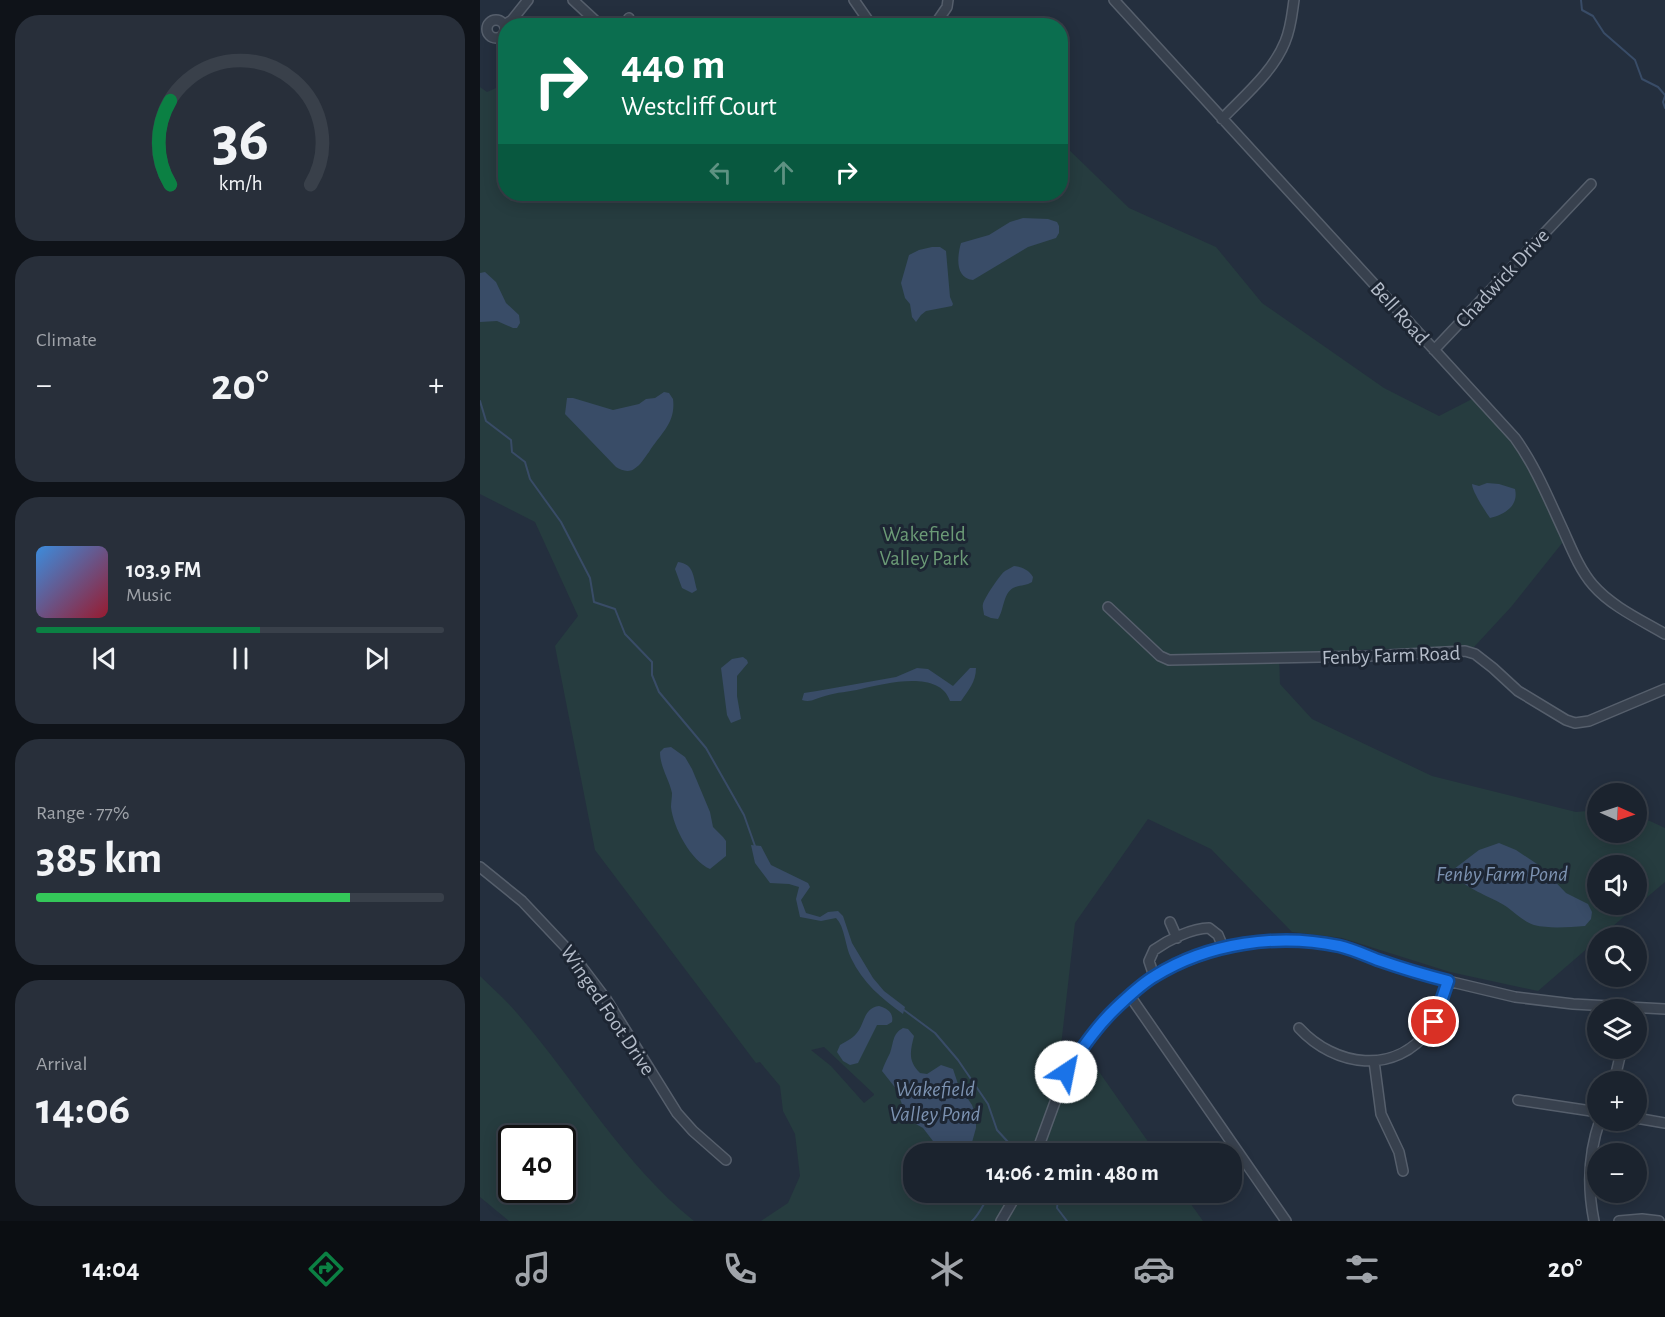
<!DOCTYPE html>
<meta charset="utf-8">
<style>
body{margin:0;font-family:"Alegreya Sans",sans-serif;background:#282f3a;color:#f1f3f6;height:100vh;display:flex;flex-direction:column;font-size:22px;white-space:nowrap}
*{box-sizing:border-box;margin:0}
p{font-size:20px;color:#a0a4aa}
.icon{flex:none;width:33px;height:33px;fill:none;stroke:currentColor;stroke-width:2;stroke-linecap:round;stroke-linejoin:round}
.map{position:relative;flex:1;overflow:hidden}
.side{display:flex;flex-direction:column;gap:15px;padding:15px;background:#0f1319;width:480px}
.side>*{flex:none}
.top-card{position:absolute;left:18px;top:18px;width:570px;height:183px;border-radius:24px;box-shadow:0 3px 15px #0003,0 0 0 2px #39404a;background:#0b6e4f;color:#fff;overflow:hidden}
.needle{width:39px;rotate:93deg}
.buttons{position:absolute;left:1107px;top:783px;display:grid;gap:12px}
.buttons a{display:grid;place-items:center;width:60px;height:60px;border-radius:50%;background:#1b232e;box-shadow:0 3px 15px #0003,0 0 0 2px #39404a;font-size:30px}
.speed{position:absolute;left:18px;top:1125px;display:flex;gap:12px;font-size:30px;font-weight:700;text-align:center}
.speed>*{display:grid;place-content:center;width:78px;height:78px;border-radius:50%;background:#1b232e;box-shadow:0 3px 15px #0003,0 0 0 2px #39404a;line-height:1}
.speed .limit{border:3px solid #111;border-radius:9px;background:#fff;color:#111}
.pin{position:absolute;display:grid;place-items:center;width:51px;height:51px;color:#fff;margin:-26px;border:3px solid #fff;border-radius:50%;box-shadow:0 2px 6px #0007}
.me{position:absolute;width:66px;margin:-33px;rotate:34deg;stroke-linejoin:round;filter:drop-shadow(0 0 4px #0008)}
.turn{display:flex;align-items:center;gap:21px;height:126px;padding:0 24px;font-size:27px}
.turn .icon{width:78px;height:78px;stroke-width:2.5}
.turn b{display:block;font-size:42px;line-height:51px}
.lanes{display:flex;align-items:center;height:57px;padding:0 24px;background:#0003;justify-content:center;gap:30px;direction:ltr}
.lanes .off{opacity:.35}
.big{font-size:45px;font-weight:600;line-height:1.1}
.side .tile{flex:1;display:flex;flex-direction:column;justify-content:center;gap:9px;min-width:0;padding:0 21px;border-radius:24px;background:#282f3a}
.side .dial{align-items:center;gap:0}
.dial svg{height:156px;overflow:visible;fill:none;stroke:#39404a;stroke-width:7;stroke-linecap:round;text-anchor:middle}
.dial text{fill:#f1f3f6;stroke:none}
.song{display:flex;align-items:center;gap:18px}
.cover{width:72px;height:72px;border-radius:9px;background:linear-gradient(135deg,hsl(210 70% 55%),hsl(350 70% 35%))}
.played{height:6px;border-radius:3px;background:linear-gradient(90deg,#0b8043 55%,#39404a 55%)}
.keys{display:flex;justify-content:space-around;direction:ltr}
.heat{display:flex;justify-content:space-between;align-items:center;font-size:33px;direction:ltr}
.charge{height:9px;border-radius:4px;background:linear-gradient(90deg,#34c759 77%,#39404a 0)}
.trip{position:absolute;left:423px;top:1143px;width:339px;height:60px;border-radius:24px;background:#1b232e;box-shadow:0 3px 15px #0003,0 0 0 2px #39404a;font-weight:600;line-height:60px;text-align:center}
.menu{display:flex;height:96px;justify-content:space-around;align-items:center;background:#0b0e12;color:#a0a4aa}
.menu .icon{width:42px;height:42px}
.menu .current{color:#0b8043}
.menu b{font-size:27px;color:#f1f3f6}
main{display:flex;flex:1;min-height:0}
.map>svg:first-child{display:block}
.green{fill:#263c3f;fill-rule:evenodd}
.water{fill:#394c67}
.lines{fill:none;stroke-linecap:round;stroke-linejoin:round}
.stream{stroke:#394c67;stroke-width:2}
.minor-casing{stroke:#565f6c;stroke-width:12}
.minor{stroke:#38414e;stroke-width:9}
.route-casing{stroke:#114b97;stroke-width:15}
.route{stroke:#1a73e8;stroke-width:10}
.labels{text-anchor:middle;stroke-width:6;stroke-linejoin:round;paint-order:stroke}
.street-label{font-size:21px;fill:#b4bcc9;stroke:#1d2633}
.park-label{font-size:21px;fill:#6b9a76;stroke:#1d2633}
.water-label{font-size:22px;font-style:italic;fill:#7c92b1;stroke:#1d2633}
</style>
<main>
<section class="side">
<div class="tile dial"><svg viewBox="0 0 100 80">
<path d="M14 69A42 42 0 1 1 86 69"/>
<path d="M14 69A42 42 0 0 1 14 26" stroke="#0b8043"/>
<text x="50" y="56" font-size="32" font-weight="700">36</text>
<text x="50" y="72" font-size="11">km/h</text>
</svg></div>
<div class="tile"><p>Climate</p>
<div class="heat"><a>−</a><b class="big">20°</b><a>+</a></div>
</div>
<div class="tile">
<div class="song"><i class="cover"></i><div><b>103.9 FM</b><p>Music</p></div></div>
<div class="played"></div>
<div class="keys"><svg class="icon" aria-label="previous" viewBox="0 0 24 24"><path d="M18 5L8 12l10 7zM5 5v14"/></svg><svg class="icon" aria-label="pause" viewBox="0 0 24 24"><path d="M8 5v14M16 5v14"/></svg><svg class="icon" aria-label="next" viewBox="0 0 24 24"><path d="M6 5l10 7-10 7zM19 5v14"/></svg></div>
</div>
<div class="tile"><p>Range · 77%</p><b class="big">385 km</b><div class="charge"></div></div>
<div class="tile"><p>Arrival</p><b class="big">14:06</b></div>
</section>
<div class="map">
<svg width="1185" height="1221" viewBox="0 0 1185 1221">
<rect width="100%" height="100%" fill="#242f3e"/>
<!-- green -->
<path class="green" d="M25,84L26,194H580L581,142L649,208L736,247L782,303L904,388L959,416L994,398L1035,444L1058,484L1083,542L1031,607L994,647L895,649L799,655L800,684L832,719L952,776L1096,812L1117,810L1118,832H1156L1157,815L1185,828V882L1120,937L1118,938L1117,940L1058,991L970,972L862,938L812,932L731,849L668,819L595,923L578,1072L608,1056L676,1153L434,1154V1192L703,1193L723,1221H281L308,1203L320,1176L315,1134L303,1111L300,1086L280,1062L276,1063L115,850L75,646L98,616L55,522L0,494V87L7,92ZM1118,866H1156V904H1118ZM344,1047L394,1094V1095L384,1103L351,1066L331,1050Z
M0,976C12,988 25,999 36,1012C96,1081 142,1163 214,1221H29L0,1197ZM32,1138H82V1190H32Z"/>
<!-- water -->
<path class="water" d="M543,218L568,219L577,222L579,226V233L576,238L548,247L493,280C475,278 477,257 481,243L509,235L530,222Z
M452,247H460L466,251L470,297L473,304L472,306L446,311L441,315L436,322L432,317L430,304L425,298L421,283L429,255L439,250Z
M5,272L16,282L26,303L39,315L40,323L37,328H33L17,321L0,322V273Z
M184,392L189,393L193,399C196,423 181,433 169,452C164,458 161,465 154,469C148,473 141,470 136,467L85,414L87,398H93L133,410L159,404L166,399L175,398Z
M1007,483L1019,484L1035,489C1039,506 1024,515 1010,518C1005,511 992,491 992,484L999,486Z
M198,562C214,564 213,576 217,590L212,593L202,588L195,569Z
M534,566C542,567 549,570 553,577L552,582C546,586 539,585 533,588C523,594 524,610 518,619L511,618L504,615C504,612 502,607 503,604C503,600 521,573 525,571C528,569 531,568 534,566Z
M263,657L267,660L268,663L257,676V696L261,719L251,723L247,715L241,668L252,659Z
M437,668L448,669L473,686L490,668H496C496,682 488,691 481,701H470C459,669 405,684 381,689C369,692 357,692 345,696C336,698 331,703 322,700L324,693L337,691L416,677Z
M191,747L205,757L212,769L230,812L233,827L243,837L246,841V856L230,869C211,861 193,827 191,807C191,802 192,798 192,793C189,779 180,767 180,752L184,748Z
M1019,843L1036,850L1060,866L1086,893L1108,904L1112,912L1111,919L1105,926C1089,927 1070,929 1054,925C1043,921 1036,914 1027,907C1009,895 985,890 973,872L974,869L999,850Z
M271,845L281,846L291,865L328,883L330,887L321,900L326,913L340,917L348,912L358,911L363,916L372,943L393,978L404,991L425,1007L423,1014C401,998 383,983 371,958C365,946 365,927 356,918L341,921L320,917L316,899L319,887L309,884L290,883L275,863Z
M399,1006C407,1008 414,1013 412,1022L407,1025H397L378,1063L370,1065L363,1061L357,1052L360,1045C367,1041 374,1038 379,1030C385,1020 385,1008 399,1006Z
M423,1028L428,1029L434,1036C430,1052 428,1061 440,1073L447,1074L461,1065L473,1069L478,1084L492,1105L496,1115V1128L489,1153H459L456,1145L443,1128L429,1120L426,1116L417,1090L402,1071C404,1065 407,1059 410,1053C414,1042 412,1034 423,1028Z"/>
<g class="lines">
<!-- stream -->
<path class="stream" d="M1101,0L1102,10L1113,16L1124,33L1155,60L1162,79L1178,87L1185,95
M1185,96L1183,102L1185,108
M0,401L6,421L31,440L32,452L45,462L50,479L81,522L110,578L114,602L135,609L145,634L172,662V675L179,692L226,748L264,815L275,846
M424,1010L455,1033L478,1060L508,1104L517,1130L528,1142L545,1149L547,1154
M532,1154L534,1146
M572,1192L578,1199L577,1208L587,1221
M492,1221C501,1213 504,1201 512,1192"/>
<!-- minor casing -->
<g class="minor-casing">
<path id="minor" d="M93,0L121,26
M374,0L392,26
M634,0L1035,438C1056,467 1069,500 1084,532C1092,550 1100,570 1113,585C1131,606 1161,620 1185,634
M7 29a9 9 0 1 1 18 0a9 9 0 1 1-18 0Z
M24,25L32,20L48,0
M144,26L149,18
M454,26L467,7L468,0
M742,119C764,96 793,72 805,42C811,28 812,14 814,0
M954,350L1111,184
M628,607L680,656L689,660L889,656L985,651L995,654L1013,668L1038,691L1086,720L1095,723L1109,721L1185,689
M0,867L42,901L92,954L126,999L197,1113L213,1131L246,1160
M690,922L697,938
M674,976L669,961L674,950C688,940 712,928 729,928L738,935L743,947
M650,996L806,1221
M819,1028C855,1067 915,1076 950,1029C960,1016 963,997 968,981
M894,1061L901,1114L919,1152L923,1171
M1134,1082L1142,1048
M1038,1100L1118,1112
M1156,1118L1185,1123
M556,1154L586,1072L622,1023L636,1008L674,976L696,965L743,947L789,941L836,942L861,947L951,977L1035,997L1093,1004L1185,1009
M521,1221L538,1192
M1114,1221C1107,1186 1108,1154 1120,1120
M1139,1221L1162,1219L1179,1221"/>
</g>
<!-- minor -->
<use href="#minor" class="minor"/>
</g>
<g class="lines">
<!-- route casing -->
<g class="route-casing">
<path id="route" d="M586,1072C601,1050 616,1027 636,1008C648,997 661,984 675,976C728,943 798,933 859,946C872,949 885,955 898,960C921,968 944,975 968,981L954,1022"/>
</g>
<!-- route -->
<use href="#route" class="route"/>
</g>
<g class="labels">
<!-- street labels -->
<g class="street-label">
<text transform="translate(1022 278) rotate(-47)" y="7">Chadwick Drive</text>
<text transform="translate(920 313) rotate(48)" y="7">Bell Road</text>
<text transform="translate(911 655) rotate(-2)" y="7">Fenby Farm Road</text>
<text transform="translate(128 1010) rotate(56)" y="7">Winged Foot Drive</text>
</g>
<!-- park labels -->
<g class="park-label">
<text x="444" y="541">Wakefield<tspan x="444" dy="24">Valley Park</tspan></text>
</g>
<!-- water labels -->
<g class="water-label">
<text x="1022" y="881">Fenby Farm Pond</text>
<text x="455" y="1096">Wakefield<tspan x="455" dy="25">Valley Pond</tspan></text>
</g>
</g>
</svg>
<div class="buttons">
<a><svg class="needle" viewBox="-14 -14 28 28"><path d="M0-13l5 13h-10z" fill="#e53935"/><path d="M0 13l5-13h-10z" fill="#a0a4aa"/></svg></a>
<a><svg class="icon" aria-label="sound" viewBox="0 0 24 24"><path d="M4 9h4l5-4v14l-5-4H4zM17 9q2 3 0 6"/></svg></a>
<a><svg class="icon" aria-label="search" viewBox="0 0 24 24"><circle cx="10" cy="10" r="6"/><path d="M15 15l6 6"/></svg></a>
<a><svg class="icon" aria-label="layers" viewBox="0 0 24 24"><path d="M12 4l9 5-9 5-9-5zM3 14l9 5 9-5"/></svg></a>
<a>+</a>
<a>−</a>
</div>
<div class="speed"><div class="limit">40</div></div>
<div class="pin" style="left:954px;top:1022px;background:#d93025"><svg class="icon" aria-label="arrive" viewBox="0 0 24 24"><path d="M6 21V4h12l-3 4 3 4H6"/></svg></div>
<svg class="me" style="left:586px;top:1072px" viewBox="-20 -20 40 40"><circle r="19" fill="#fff"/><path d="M0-13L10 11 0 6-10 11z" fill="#1a73e8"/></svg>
<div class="trip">14:06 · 2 min · 480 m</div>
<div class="top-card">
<div class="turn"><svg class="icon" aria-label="right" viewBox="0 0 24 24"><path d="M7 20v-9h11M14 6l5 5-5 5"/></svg><div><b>440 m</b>Westcliff Court</div></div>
<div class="lanes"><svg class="icon off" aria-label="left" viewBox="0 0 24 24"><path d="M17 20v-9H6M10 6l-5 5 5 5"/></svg><svg class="icon off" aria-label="ahead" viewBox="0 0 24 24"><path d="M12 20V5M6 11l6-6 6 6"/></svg><svg class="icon" aria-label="right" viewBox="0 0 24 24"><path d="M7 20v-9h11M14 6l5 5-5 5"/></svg></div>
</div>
</div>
</main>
<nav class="menu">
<b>14:04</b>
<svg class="icon current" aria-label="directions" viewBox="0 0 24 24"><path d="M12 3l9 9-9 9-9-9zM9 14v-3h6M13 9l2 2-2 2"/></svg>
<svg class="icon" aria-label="music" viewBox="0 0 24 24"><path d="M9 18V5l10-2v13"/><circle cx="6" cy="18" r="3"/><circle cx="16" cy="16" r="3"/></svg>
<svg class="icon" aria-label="phone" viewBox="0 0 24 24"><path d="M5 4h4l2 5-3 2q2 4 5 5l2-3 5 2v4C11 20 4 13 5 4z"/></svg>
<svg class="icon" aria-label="climate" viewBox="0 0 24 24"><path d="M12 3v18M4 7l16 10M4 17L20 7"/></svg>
<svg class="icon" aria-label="car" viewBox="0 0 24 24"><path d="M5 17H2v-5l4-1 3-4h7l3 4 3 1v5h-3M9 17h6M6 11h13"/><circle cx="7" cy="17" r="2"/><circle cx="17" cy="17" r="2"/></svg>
<svg class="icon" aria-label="filters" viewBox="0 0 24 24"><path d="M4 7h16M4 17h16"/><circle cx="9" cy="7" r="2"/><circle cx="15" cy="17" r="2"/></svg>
<b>20°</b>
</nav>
